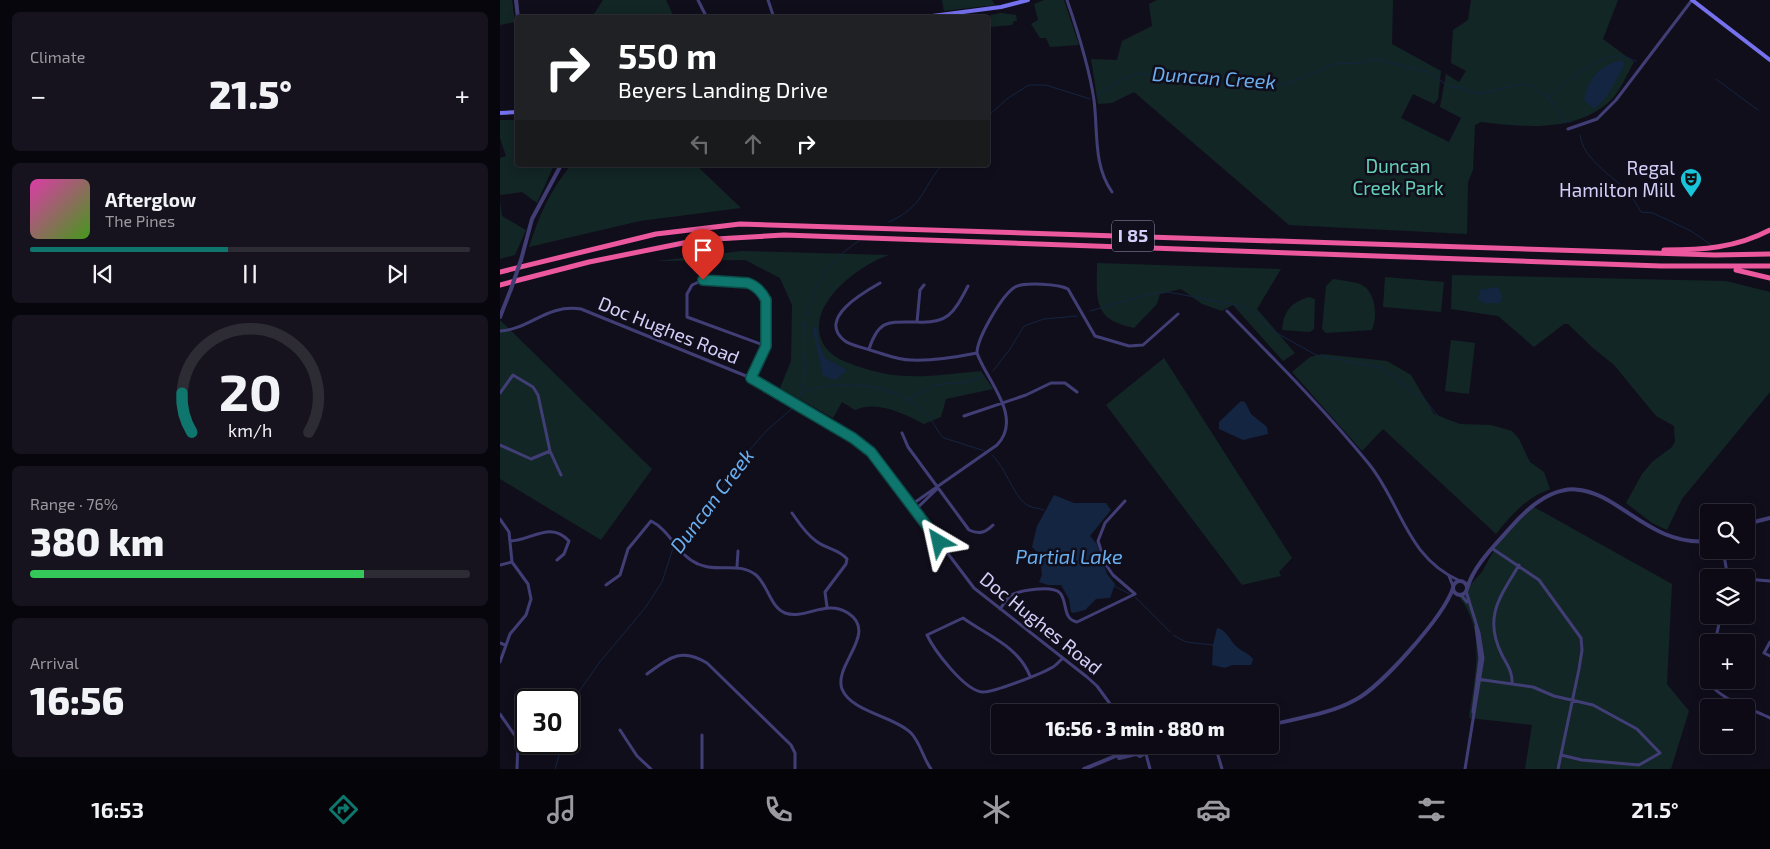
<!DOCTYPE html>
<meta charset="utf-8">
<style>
body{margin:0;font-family:"Exo 2",sans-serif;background:#16131e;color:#f1f3f6;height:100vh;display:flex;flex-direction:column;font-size:19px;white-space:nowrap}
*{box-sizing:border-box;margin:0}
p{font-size:16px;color:#9a9aa0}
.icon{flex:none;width:28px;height:28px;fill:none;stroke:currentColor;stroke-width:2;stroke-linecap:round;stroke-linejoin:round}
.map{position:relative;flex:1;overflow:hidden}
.drawer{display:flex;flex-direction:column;gap:12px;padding:12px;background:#07060c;width:500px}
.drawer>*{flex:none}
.hud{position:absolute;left:15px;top:15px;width:475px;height:152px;border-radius:5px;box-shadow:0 2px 12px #0003,0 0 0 1px #2d2b34;background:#202124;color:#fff;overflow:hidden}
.controls{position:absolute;left:1200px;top:504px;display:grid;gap:10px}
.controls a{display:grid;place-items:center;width:55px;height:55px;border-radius:5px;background:#0d0a15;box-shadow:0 2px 12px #0003,0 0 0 1px #2d2b34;font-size:25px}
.speed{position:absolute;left:15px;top:689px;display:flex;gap:10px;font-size:25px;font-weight:700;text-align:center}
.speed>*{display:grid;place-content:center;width:65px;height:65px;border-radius:50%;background:#0d0a15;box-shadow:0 2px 12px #0003,0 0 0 1px #2d2b34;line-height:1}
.speed .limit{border:2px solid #111;border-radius:8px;background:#fff;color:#111}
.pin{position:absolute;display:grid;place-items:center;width:42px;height:42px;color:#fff;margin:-51px -21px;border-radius:50% 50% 50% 0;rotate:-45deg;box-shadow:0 0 5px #0007}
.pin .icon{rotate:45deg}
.me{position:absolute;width:55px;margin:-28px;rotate:324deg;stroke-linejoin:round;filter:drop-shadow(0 0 4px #0008)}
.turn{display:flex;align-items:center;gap:18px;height:105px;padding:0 20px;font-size:22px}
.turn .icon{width:65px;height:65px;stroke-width:2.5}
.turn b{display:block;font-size:35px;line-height:42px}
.lanes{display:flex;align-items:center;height:48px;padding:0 20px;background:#0003;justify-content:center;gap:25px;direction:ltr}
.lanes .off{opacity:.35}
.big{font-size:38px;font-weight:800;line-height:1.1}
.drawer .widget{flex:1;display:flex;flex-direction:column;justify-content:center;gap:8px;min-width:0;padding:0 18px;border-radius:8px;background:#16131e}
.drawer .dial{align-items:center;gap:0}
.dial svg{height:130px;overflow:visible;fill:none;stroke:#2d2b34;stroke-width:7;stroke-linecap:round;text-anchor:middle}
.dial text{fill:#f1f3f6;stroke:none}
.song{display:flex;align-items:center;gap:15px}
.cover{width:60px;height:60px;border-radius:8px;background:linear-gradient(135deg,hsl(320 70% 55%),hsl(100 70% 35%))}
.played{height:5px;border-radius:2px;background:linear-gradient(90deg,#0f766e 45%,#2d2b34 45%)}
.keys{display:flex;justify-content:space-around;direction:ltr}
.heat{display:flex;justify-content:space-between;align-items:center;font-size:28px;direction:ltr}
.charge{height:8px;border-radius:4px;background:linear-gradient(90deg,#34c759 76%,#2d2b34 0)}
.trip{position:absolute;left:491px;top:704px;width:288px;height:50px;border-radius:5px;background:#0d0a15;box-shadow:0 2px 12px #0003,0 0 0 1px #2d2b34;font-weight:800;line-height:50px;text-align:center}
.dock{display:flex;height:80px;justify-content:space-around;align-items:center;background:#050408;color:#9a9aa0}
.dock .icon{width:35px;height:35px}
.dock .current{color:#0f766e}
.dock b{font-size:22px;color:#f1f3f6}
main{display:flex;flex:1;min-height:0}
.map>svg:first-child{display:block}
.green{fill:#122625}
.water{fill:#132541}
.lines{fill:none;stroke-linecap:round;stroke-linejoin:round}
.stream{stroke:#132541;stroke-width:1}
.minor{stroke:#413e76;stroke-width:3}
.tertiary{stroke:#413e76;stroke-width:4}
.secondary{stroke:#7571ef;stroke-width:4}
.motorway{stroke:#ec589d;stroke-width:5}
.tertiary-bridge{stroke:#413e76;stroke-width:4}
.route-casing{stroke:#0a4d48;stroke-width:12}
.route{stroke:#0f766e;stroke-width:9}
.labels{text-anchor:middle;stroke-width:5;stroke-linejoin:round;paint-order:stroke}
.shield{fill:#110e1c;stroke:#9a95b7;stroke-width:1}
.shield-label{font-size:18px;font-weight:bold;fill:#d4cff9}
.park-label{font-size:19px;fill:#64d0b6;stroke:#110e1c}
.poi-label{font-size:19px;fill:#d4cff9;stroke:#110e1c;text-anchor:end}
.street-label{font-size:19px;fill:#d4cff9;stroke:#110e1c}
.water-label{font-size:20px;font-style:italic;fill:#69aeee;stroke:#110e1c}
</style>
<main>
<section class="drawer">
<div class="widget"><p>Climate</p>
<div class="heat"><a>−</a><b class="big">21.5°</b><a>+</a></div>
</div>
<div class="widget">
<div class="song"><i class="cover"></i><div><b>Afterglow</b><p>The Pines</p></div></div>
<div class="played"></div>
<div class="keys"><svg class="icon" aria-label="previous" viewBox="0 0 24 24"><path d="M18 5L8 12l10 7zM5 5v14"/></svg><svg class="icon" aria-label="pause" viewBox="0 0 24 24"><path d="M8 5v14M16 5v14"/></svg><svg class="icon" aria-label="next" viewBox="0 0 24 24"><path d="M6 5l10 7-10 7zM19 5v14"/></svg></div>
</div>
<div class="widget dial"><svg viewBox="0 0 100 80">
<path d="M14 69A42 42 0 1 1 86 69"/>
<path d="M14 69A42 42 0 0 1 8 45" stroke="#0f766e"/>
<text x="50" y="56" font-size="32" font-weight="700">20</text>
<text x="50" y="72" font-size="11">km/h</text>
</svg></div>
<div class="widget"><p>Range · 76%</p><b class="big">380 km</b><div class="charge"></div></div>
<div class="widget"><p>Arrival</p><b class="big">16:56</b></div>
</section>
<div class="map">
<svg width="1270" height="769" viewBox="0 0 1270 769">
<rect width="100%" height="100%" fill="#110e1c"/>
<!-- green -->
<path class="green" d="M0,0H12L15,22L0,25Z
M103,0H166L174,17H92Z
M442,0H492L495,5L444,11Z
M544,0H564L579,45L550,47L546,38H540L531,24L538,20L534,4Z
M657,0H893L892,44L941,71L938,99L934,104L913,94L901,118L949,142L961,118L940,107L946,74L959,82L966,71L951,63L953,30L968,20L971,0H1118L1103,39L1134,62C1127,74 1120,92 1110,101C1075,133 1024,127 981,122L975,125L973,170L968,182L967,234L789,225L634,92L612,103L598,104L591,59L617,60L622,41L652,26L649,4Z
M501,13L516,15L517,21H514L512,25L491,27L490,15Z
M0,120H17L18,165H54L37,203L22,192L0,195V158L6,156L0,138Z
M71,165H196L241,208L140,221L29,247C39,216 50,190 71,165Z
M0,201L2,216L26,230L15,255L0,259Z
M242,251L389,255C359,265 308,303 321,339C325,350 335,358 346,362C398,383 428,376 481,371L493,389L446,399L441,417L424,424C404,414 378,400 355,410L342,402L333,418L280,388L291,361L292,305L280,278L245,260L157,261Z
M597,263L781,269L757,309L795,353L783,361L733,305L722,311L702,304L681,289L660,294L657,304L634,328C592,320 597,299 597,263Z
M952,275L1226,281L1270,292V392L1182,499L1167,530L1152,523L1126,503L1142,474L1152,462L1172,447L1175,441L1174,426L1156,416L1114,365L1093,348L1068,324H1064L1034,347L998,316L951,309Z
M885,277L944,282L941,312L883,307Z
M833,279C840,280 849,281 857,283C876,288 878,315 872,330L826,333L822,329L826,286Z
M809,297L815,299L814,329L810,332L782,330C784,311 790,303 809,297Z
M0,320L152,469L101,540L0,479Z
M951,340L975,343L969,394L945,391Z
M822,354L887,361L911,375L934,414L960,424L991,425L1012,431L1019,439L1030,462L1044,472L1050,489C1027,497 1011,515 996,534L883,429L862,451L792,372L810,357Z
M664,358L792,558L779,572L781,576L742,585L606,405Z
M1034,507L1172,584L1167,684L1189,711L1171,769H1025L1032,725L969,718C974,679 987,630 959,597L982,572L1002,536Z"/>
<!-- water -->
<path class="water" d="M1121,60L1125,63C1116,80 1109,97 1094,109L1084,100C1088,79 1100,65 1121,60Z
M998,287L1002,296L1000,303H984L978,299L980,290Z
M316,323L318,342L325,358L347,370L336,380L323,376L313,331Z
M741,401L745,402L751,414L767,427L768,434L743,440L719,429V422Z
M554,495L574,503H606L611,510L590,536L597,544L607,574L615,584L610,598L596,599L585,610L573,613L571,612L569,599L561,585H548L539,582L542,575L540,555L532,547L537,526Z
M717,628C725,629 729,638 734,644C739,651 748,652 753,659L751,665H732L725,668L712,665L713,645Z"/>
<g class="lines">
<!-- stream -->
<path class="stream" d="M1216,79L1258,110
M597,95L621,80L639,73L729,85L767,86L789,83L834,64L859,63L875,59L928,72L950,87L962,88L978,94L1022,84L1031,86L1048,97L1065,121L1071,122
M1048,97C1064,83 1101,53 1122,56C1126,56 1131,60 1136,61
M488,116L508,98L529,85H546L590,99
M1080,135C1083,159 1110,174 1126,190C1132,196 1137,205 1141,212L1153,213L1191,231L1213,246
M389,222C425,205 420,191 442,165
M1270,282V283
M590,311L650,294L668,292L742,306L754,312L773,331L816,355L882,368L925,400L938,416
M493,371L510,349L524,326L544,319L577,316
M303,392C342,378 400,383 429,417C435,424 437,432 444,438L485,451
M408,400L434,385L467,382L484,376
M297,402C309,380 302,354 304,330C306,294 328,260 359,241
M492,455C507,469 514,499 529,506C533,508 539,508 544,510
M176,542L209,505L247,453L266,431L295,406
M614,586L630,594
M635,597L670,632
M673,635L686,642L713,645
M69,731L80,716L78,693L99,663L145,608L162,582L174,545
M55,769L63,742"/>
<!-- minor -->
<path class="minor" d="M198,0L207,18
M268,0L274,18
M567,0C578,32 589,66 594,100C598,131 593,165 612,192
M1068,129L1097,119L1116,100L1192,0
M380,283C364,292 316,319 345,341C352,346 362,347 370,350C384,354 397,360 411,360C432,361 457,357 477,353C486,380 524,417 497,445L411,505
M727,311C775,360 825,410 869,464C902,505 906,557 960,581
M417,322C449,324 454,312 468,286
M0,331C31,329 46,304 81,309L251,378L353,438L371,452L474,588L587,677L597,686L616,712
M369,349C379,319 388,322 417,322L420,290L424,285
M477,353C477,338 502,295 515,287C524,282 559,284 568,289L595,336L629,346L643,345L678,314
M251,378L266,346V300C263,292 256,286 248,283L203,280L192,285L187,294V317L266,346
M0,393L13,375L33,387L38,395L50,451L61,475
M464,416L526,395L551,383H565L577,392
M402,433L408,447L469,530C480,535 486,532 493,525
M0,445L31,459L50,451
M415,510L437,489
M292,513C299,523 306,534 316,541C326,549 339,549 347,559L346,564L325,592L327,607
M0,519L9,532L12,562L28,584L31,599L26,615L10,634L0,662
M10,541C31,541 50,520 69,541L64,554L57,560
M993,549L1039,580L1081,638L1082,650L1079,669L1058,769
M1223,550L1228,578
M0,565L12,562
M237,567L238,551
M949,576L953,586
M1246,579L1270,581
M106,585L120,575L128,549L151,521C170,530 178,556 198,564C218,573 238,561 256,575C268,585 270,607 285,613C305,620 326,599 348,613C379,633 333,665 342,689C351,712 394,716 411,733C420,742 423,758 431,769
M961,595L967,602
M500,609C503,605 506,600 510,596C519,590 552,585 560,593C568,602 562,619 577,622L635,594L613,575L606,565L598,541L605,523L625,501
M1215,642L1221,615
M1270,642L1264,653L1270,656
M0,643L5,645
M147,674C169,658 181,647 207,663L291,745L295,753V769
M530,676C518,646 488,636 463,618L427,635C434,650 464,690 482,692C492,693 541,674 551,668C556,666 559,661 563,658
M977,679L1033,687L1054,696L1093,705L1137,729L1160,753L1139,765L1082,760L1061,755
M1209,680C1213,697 1254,710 1270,718
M1012,684C1013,672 1007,665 1002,655C983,617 1000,597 1019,565
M973,712L980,658L976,626
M0,714L18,740L17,769
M120,730L137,756L151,769
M715,745L722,769
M646,754L650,769
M202,769V735
M965,769L983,658L979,633L966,591"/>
<!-- tertiary -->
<path class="tertiary" d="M16,0L18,18
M21,260L32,219L61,165
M0,317L11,289
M1246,524L1270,518
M953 588a7 7 0 1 1 14 0a7 7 0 1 1-14 0Z
M967,589C973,566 995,545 1011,527C1095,431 1125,550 1209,541
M770,725C798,718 830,714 855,700C881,687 944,616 953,588
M636,745L635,753L640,756L647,752L646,745
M648,750L662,745
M619,758L636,754
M584,769L635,748"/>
<!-- secondary -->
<path class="secondary" d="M1192,0L1270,60
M417,18L501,7L528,0
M0,113L18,112"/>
<!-- motorway -->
<path class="motorway" d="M1164,250C1202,250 1236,248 1270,230
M1236,270L1270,278
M0,272L156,234L240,224L1215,255L1270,254
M0,285L89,262L198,240L284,235L1161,266H1270"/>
<!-- tertiary-bridge -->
<path class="tertiary-bridge" d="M11,289L21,260"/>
</g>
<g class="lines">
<!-- route casing -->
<g class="route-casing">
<path id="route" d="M203,280L248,283C256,286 262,292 266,300V346L251,378L353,438L371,452L439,542"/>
</g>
<!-- route -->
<use href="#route" class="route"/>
</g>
<!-- icons -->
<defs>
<g id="theatre-pin" transform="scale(1.125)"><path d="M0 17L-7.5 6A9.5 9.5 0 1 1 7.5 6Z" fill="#19c5db" stroke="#110e1c"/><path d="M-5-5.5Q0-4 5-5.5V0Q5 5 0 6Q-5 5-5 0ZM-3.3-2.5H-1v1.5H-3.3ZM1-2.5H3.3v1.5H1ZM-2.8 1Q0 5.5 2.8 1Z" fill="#111"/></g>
</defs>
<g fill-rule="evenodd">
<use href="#theatre-pin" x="1191" y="179"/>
</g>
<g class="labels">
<!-- shield labels -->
<rect class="shield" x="612" y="220.5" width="42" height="31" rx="4"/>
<g class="shield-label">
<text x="633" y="242">I 85</text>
</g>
<!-- park labels -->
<g class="park-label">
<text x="898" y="173">Duncan<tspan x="898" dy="22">Creek Park</tspan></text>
</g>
<!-- poi labels -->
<g class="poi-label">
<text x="1175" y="175">Regal<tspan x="1175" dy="22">Hamilton Mill</tspan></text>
</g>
<!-- street labels -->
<g class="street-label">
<text transform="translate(169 330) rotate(22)" y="7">Doc Hughes Road</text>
<text transform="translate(541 623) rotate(39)" y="7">Doc Hughes Road</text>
</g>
<!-- water labels -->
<g class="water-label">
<text transform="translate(714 78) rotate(4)" y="7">Duncan Creek</text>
<text transform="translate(212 501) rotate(-53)" y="7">Duncan Creek</text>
<text x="569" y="564">Partial Lake</text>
</g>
</g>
</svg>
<div class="controls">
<a><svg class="icon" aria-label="search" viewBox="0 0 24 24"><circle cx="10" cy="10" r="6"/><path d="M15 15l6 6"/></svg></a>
<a><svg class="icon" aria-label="layers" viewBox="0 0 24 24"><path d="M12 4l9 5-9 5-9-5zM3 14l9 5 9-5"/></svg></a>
<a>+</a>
<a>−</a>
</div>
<div class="speed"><div class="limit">30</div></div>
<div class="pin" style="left:203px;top:280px;background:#d93025"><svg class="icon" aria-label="arrive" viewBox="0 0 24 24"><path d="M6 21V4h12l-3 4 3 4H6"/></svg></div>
<svg class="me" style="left:439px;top:542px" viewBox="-20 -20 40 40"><path d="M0-17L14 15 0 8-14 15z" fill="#0f766e" stroke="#fff" stroke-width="4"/></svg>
<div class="trip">16:56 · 3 min · 880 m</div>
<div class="hud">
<div class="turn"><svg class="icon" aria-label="right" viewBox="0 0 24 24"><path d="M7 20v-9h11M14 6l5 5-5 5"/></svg><div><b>550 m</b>Beyers Landing Drive</div></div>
<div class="lanes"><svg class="icon off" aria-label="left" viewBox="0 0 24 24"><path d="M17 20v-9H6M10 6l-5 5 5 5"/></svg><svg class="icon off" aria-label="ahead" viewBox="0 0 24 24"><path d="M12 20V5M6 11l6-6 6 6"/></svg><svg class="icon" aria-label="right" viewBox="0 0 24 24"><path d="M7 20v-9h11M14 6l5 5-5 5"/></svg></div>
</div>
</div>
</main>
<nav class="dock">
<b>16:53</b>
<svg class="icon current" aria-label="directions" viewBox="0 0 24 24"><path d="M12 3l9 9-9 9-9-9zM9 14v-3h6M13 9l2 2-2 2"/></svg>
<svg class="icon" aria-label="music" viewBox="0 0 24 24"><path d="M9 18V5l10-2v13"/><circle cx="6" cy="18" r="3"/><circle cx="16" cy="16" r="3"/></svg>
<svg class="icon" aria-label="phone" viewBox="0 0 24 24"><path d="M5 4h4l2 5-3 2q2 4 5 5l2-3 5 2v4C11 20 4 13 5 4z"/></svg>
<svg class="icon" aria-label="climate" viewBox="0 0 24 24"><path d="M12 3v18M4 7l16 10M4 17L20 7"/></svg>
<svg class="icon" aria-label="car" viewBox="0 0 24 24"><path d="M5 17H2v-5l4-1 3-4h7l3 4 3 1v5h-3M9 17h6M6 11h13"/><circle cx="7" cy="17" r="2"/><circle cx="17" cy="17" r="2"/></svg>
<svg class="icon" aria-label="filters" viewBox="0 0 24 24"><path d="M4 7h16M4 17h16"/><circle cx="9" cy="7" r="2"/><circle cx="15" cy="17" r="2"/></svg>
<b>21.5°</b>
</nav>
